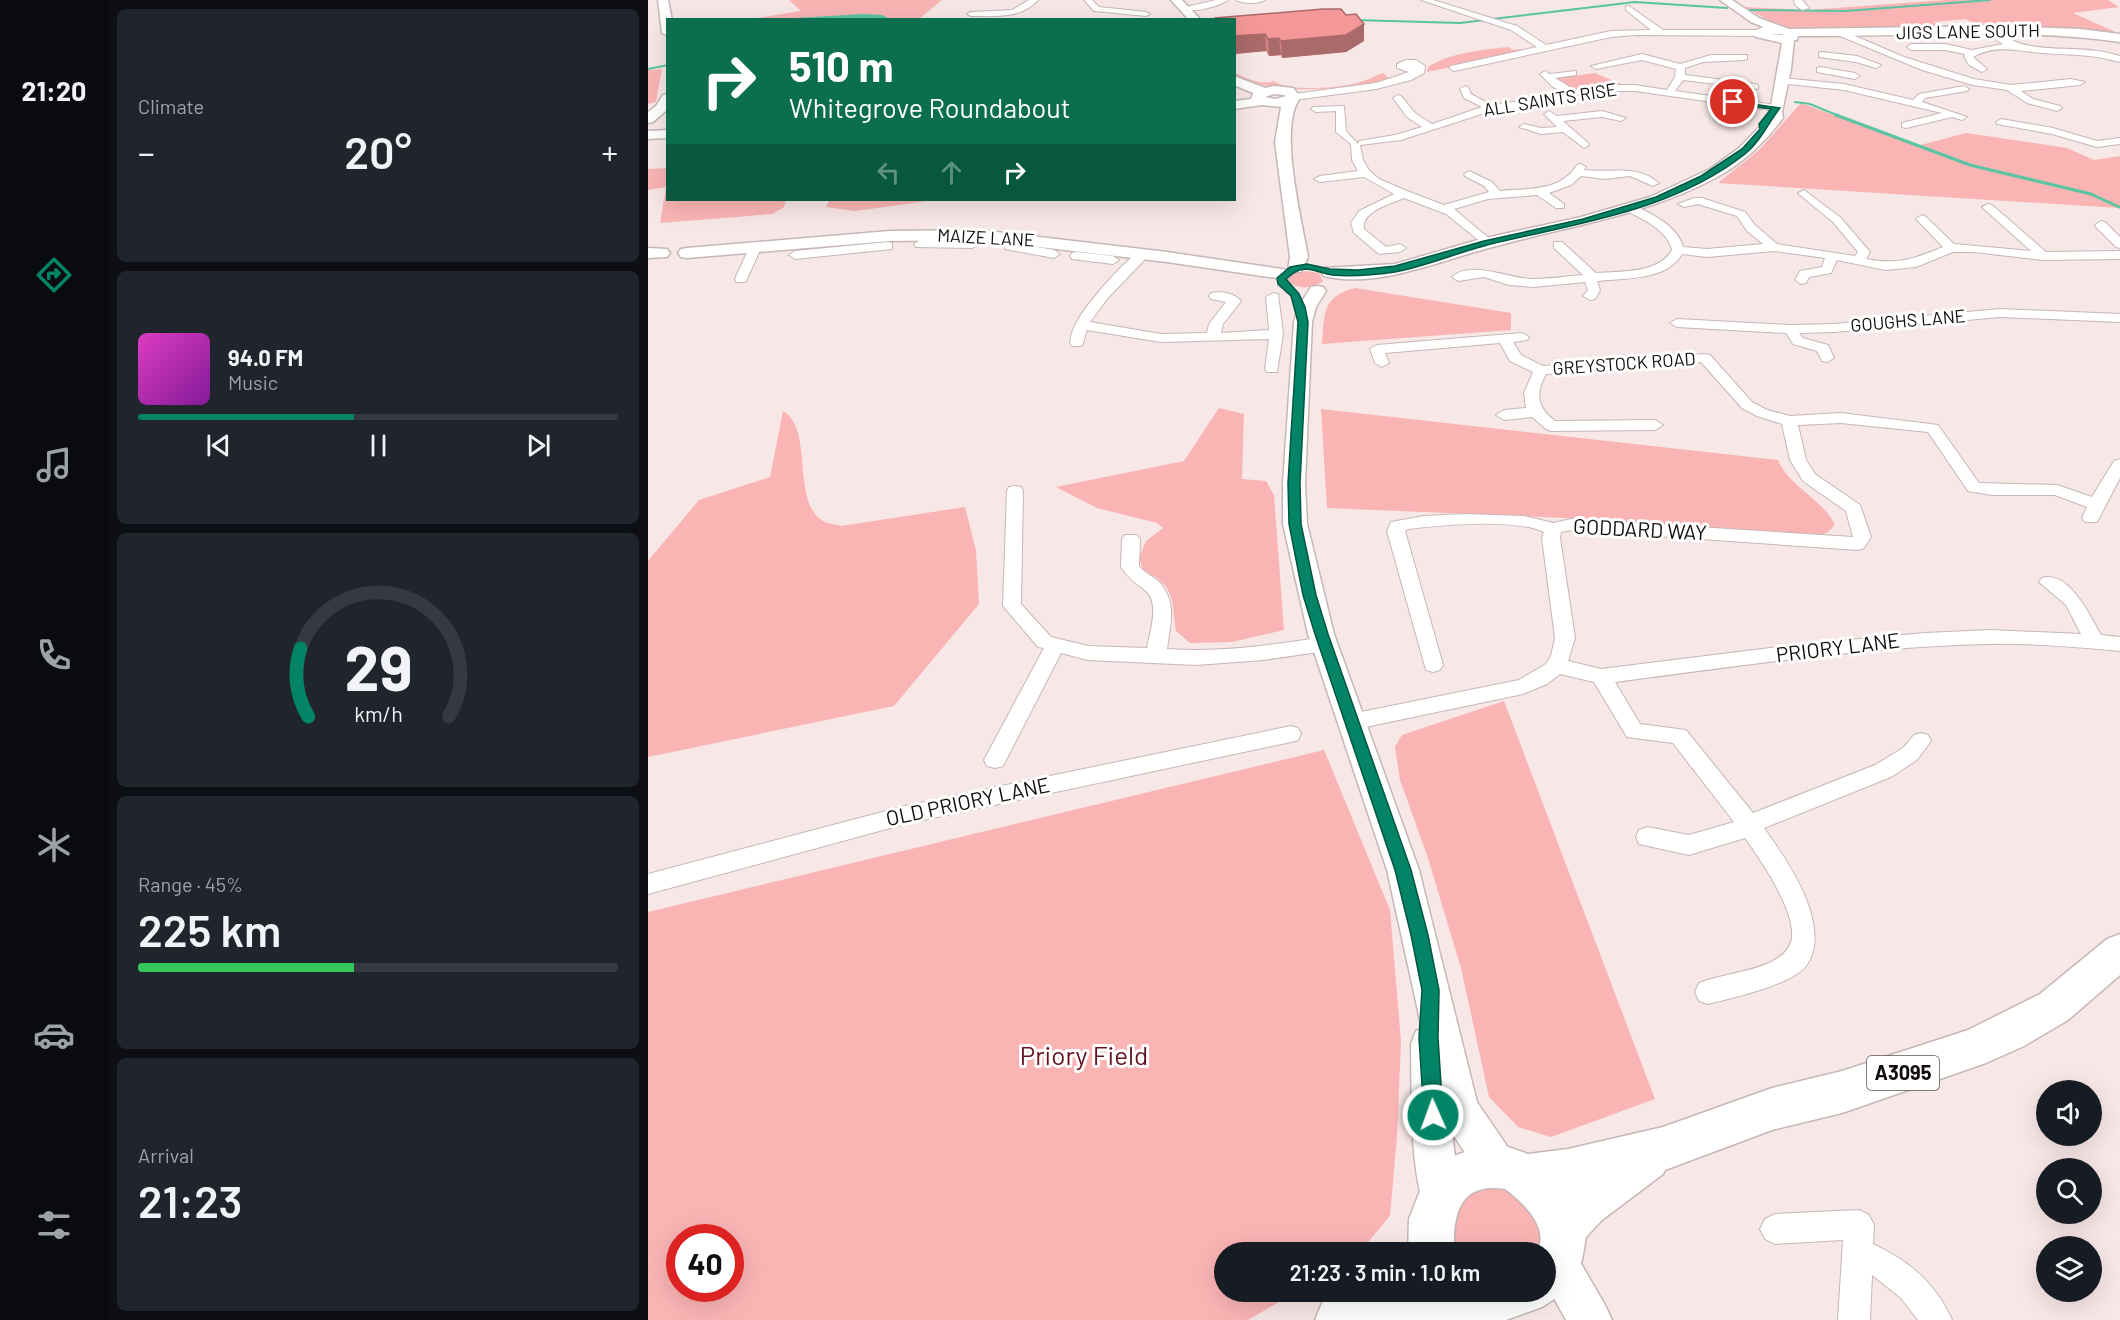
<!DOCTYPE html>
<meta charset="utf-8">
<style>
body{margin:0;font-family:Barlow,sans-serif;background:#20242c;color:#f1f3f6;height:100vh;display:flex;flex-direction:column;font-size:22px;white-space:nowrap}
*{box-sizing:border-box;margin:0}
p{font-size:20px;color:#9ea1a6}
.icon{flex:none;width:33px;height:33px;fill:none;stroke:currentColor;stroke-width:2;stroke-linecap:round;stroke-linejoin:round}
.map{position:relative;flex:1;overflow:hidden}
.details{display:flex;flex-direction:column;gap:9px;padding:9px;background:#0d0f14;width:540px}
.details>*{flex:none}
.hud{position:absolute;left:18px;top:18px;width:570px;height:183px;border-radius:0px;box-shadow:0 6px 24px #0002;background:#0b6e4f;color:#fff;overflow:hidden}
.tools{position:absolute;left:1388px;top:1080px;display:grid;gap:12px}
.tools a{display:grid;place-items:center;width:66px;height:66px;border-radius:50%;background:#171b24;box-shadow:0 6px 24px #0002;font-size:30px}
.speed{position:absolute;left:18px;top:1224px;display:flex;gap:12px;font-size:30px;font-weight:700;text-align:center}
.speed>*{display:grid;place-content:center;width:78px;height:78px;border-radius:50%;background:#171b24;box-shadow:0 6px 24px #0002;line-height:1}
.speed .limit{border:9px solid #d22;background:#fff;color:#111}
.pin{position:absolute;display:grid;place-items:center;width:51px;height:51px;color:#fff;margin:-26px;border:3px solid #fff;border-radius:50%;box-shadow:0 2px 6px #0007}
.me{position:absolute;width:66px;margin:-33px;rotate:358deg;stroke-linejoin:round;filter:drop-shadow(0 0 4px #0008)}
.turn{display:flex;align-items:center;gap:21px;height:126px;padding:0 24px;font-size:27px}
.turn .icon{width:78px;height:78px;stroke-width:2.5}
.turn b{display:block;font-size:42px;line-height:51px}
.lanes{display:flex;align-items:center;height:57px;padding:0 24px;background:#0003;justify-content:center;gap:30px;direction:ltr}
.lanes .off{opacity:.35}
.big{font-size:45px;font-weight:600;line-height:1.1}
.details .tile{flex:1;display:flex;flex-direction:column;justify-content:center;gap:9px;min-width:0;padding:0 21px;border-radius:9px;background:#20242c}
.details .dial{align-items:center;gap:0}
.dial svg{height:156px;overflow:visible;fill:none;stroke:#363941;stroke-width:7;stroke-linecap:round;text-anchor:middle}
.dial text{fill:#f1f3f6;stroke:none}
.song{display:flex;align-items:center;gap:18px}
.cover{width:72px;height:72px;border-radius:9px;background:linear-gradient(135deg,hsl(310 70% 55%),hsl(290 70% 35%))}
.played{height:6px;border-radius:3px;background:linear-gradient(90deg,#038466 45%,#363941 45%)}
.keys{display:flex;justify-content:space-around;direction:ltr}
.heat{display:flex;justify-content:space-between;align-items:center;font-size:33px;direction:ltr}
.charge{height:9px;border-radius:4px;background:linear-gradient(90deg,#34c759 45%,#363941 0)}
.trip{position:absolute;left:566px;top:1242px;width:342px;height:60px;border-radius:30px;background:#171b24;box-shadow:0 6px 24px #0002;font-weight:600;line-height:60px;text-align:center}
main{display:flex;flex:1;min-height:0}
.tabs{display:flex;flex-direction:column;width:108px;justify-content:space-around;align-items:center;background:#090b0e;color:#9ea1a6}
.tabs .icon{width:42px;height:42px}
.tabs .active{color:#038466}
.tabs b{font-size:27px;color:#f1f3f6}
.map>svg:first-child{display:block}
.green{fill:#fab4b4;fill-rule:evenodd}
.water{fill:#58c4a2}
.lines{fill:none;stroke-linecap:round;stroke-linejoin:round}
.stream-far1{stroke:#58c4a2;stroke-width:2}
.stream{stroke:#58c4a2;stroke-width:3}
.street-casing{stroke:#c6b7b6;stroke-width:2}
.secondary-casing{stroke:#c6b7b6;stroke-width:3}
.primary-casing{stroke:#c6b7b6;stroke-width:3}
.street{fill:#fff;fill-rule:evenodd}
.secondary{fill:#fff;fill-rule:evenodd}
.primary{fill:#fff;fill-rule:evenodd}
.wall{fill:#d28283}
.shaded-wall{fill:#ab6a6a}
.building{fill:#f49798;stroke:#ab6a6a;stroke-width:1.5}
.route{fill:#038466;stroke:#025642;stroke-width:1.5}
.labels{text-anchor:middle;stroke-width:6;stroke-linejoin:round;paint-order:stroke}
.far-street-label{font-size:18px;fill:#120c0c;stroke:#fff}
.shield{fill:#fff;stroke:#595555;stroke-width:1.5}
.shield-label{font-size:20px;font-weight:bold;fill:#120c0c}
.street-label{font-size:21px;fill:#120c0c;stroke:#fff}
.near-park-label{font-size:26px;fill:#63111c;stroke:#fff}
</style>
<main>
<nav class="tabs">
<b>21:20</b>
<svg class="icon active" aria-label="directions" viewBox="0 0 24 24"><path d="M12 3l9 9-9 9-9-9zM9 14v-3h6M13 9l2 2-2 2"/></svg>
<svg class="icon" aria-label="music" viewBox="0 0 24 24"><path d="M9 18V5l10-2v13"/><circle cx="6" cy="18" r="3"/><circle cx="16" cy="16" r="3"/></svg>
<svg class="icon" aria-label="phone" viewBox="0 0 24 24"><path d="M5 4h4l2 5-3 2q2 4 5 5l2-3 5 2v4C11 20 4 13 5 4z"/></svg>
<svg class="icon" aria-label="climate" viewBox="0 0 24 24"><path d="M12 3v18M4 7l16 10M4 17L20 7"/></svg>
<svg class="icon" aria-label="car" viewBox="0 0 24 24"><path d="M5 17H2v-5l4-1 3-4h7l3 4 3 1v5h-3M9 17h6M6 11h13"/><circle cx="7" cy="17" r="2"/><circle cx="17" cy="17" r="2"/></svg>
<svg class="icon" aria-label="filters" viewBox="0 0 24 24"><path d="M4 7h16M4 17h16"/><circle cx="9" cy="7" r="2"/><circle cx="15" cy="17" r="2"/></svg>
</nav>
<section class="details">
<div class="tile"><p>Climate</p>
<div class="heat"><a>−</a><b class="big">20°</b><a>+</a></div>
</div>
<div class="tile">
<div class="song"><i class="cover"></i><div><b>94.0 FM</b><p>Music</p></div></div>
<div class="played"></div>
<div class="keys"><svg class="icon" aria-label="previous" viewBox="0 0 24 24"><path d="M18 5L8 12l10 7zM5 5v14"/></svg><svg class="icon" aria-label="pause" viewBox="0 0 24 24"><path d="M8 5v14M16 5v14"/></svg><svg class="icon" aria-label="next" viewBox="0 0 24 24"><path d="M6 5l10 7-10 7zM19 5v14"/></svg></div>
</div>
<div class="tile dial"><svg viewBox="0 0 100 80">
<path d="M14 69A42 42 0 1 1 86 69"/>
<path d="M14 69A42 42 0 0 1 10 34" stroke="#038466"/>
<text x="50" y="56" font-size="32" font-weight="700">29</text>
<text x="50" y="72" font-size="11">km/h</text>
</svg></div>
<div class="tile"><p>Range · 45%</p><b class="big">225 km</b><div class="charge"></div></div>
<div class="tile"><p>Arrival</p><b class="big">21:23</b></div>
</section>
<div class="map">
<svg width="1472" height="1320" viewBox="0 0 1472 1320">
<rect width="100%" height="100%" fill="#f7e7e6"/>
<!-- green -->
<path class="green" d="M141,0H294L271,19L97,20L153,11Z
M1298,0H1460L1471,7L1425,13L1472,34L1333,26L1317,19L1286,22L1296,30C1252,31 1185,38 1143,28C1126,24 1112,16 1097,7L1160,10Z
M861,47L864,50L876,49L879,51L779,72L780,67C800,53 839,49 861,47Z
M14,69L8,102L0,104V70Z
M586,72C596,78 614,86 626,81C639,92 692,88 709,83C718,81 727,76 735,73L742,79C690,90 637,96 587,77Z
M947,73L980,87L924,90L904,79Z
M1153,103L1269,146L1318,133L1419,148L1446,160L1472,156V208L1070,183L1111,150Z
M19,168L20,200H138L136,207L124,214L12,223L18,187L0,190V169Z
M181,200H287L207,211L178,207Z
M657,271L671,273L675,281C665,289 650,290 640,281L644,274Z
M707,288L863,313V330L674,344C677,314 673,297 707,288Z
M571,408L596,414L594,479L618,481L626,495L636,630L584,642L542,643L528,631C523,597 528,587 495,570L491,558L498,541L515,528L509,523L449,508L408,487L536,461Z
M673,409L1130,460C1142,488 1174,498 1187,525L1180,532L1168,537L918,518L679,508Z
M135,411C166,428 143,502 175,521C179,524 188,524 193,526L317,507L328,550L331,604L246,706L0,757V561L51,500L122,477Z
M856,701L1007,1099L903,1137L870,1127L841,1097L813,968L779,855L752,780L747,747L754,735Z
M676,750L742,910L753,1042L749,1136L742,1216L721,1241L705,1252H576V1292H648L600,1320H0V912ZM32,1238H82V1288H32Z
M838,1187C874,1190 881,1195 892,1229C894,1238 897,1244 895,1252H809C800,1224 810,1198 838,1187Z"/>
<!-- water -->
<path class="water" d="M215,14L234,15L242,19H131Z"/>
<g class="lines">
<!-- stream-far1 -->
<path class="stream-far1" d="M1102,10L1198,11L1342,0
M707,20L812,23L987,2L1079,8
M0,69L20,65
M1147,102L1162,104L1191,116"/>
<!-- stream -->
<path class="stream" d="M1188,115L1322,165L1443,194L1471,207"/>
<!-- street casing -->
<g class="street-casing">
<path id="street" d="M381,0H390C373,19 347,16 323,16L319,14L323,12L364,10Z
M436,0H444L451,7L498,12L502,14L498,16L446,11Z
M568,0H580C569,7 545,14 534,8Z
M588,0H617C611,4 594,4 588,0Z
M773,0H785L869,26L898,45L963,31L1003,30L978,10V6H981L1015,30H1112L1116,33L1112,36L989,35L963,37L806,71L801,68L803,66L889,47L863,30Z
M1146,0H1154L1161,8L1154,10L1147,5Z
M1339,28C1354,34 1366,44 1383,46C1413,51 1443,46 1472,56V62C1444,54 1422,55 1393,53C1369,51 1348,44 1325,57L1339,69L1334,72L1321,65L1316,56L1317,54L1297,50H1263L1259,47L1263,44H1297L1324,50L1355,44L1336,33V29Z
M1195,31L1256,57L1326,79L1363,85L1423,79L1437,82L1432,85L1373,91L1385,99L1412,106L1414,108L1409,111L1379,103L1359,90L1325,85L1274,70L1192,36L1191,34Z
M1174,52L1209,56L1233,65L1228,68L1208,62L1171,57V53Z
M994,54L1032,64L1063,55H1099V59L1096,60L1055,62L1037,68V75L1107,84L1110,85V89L1035,80L1027,91L1128,105L1133,108L1128,111L987,91H956L928,95L912,102L843,111L753,140L712,145L715,160L721,170L731,179L759,191L796,205L841,192L836,186L817,176L816,174L821,171L844,182L852,191C881,188 912,192 929,165L933,164L938,167L936,170C962,173 990,164 1011,183L1005,186L982,176L957,179L933,176L923,185L901,193L916,204V208H908L889,195L840,199L806,209L843,240V246L839,247L798,214L756,198C743,204 713,211 716,229L738,247L752,244L758,248L752,252L731,254L706,233L703,223L711,211L746,194L716,177L672,182L666,179L672,176L710,171L704,160L703,144L688,132V111L668,112L663,109L665,107L696,106L698,131L710,144L711,141L747,135L774,127L759,117L745,98L750,95L753,96L767,113L784,124L834,107L816,98L812,89L817,86L820,87L823,94L843,105L910,96L918,93L905,87L892,74L897,71L902,74L928,71V75L907,78L927,90L956,85H987L1019,90L1027,77L1028,69L994,60L948,69L943,66Z
M768,60L777,66L776,73L763,80L728,89L646,100L641,97L646,94L728,83L767,70L761,72L749,68V64L758,60Z
M1172,67L1207,73L1212,76L1207,79L1169,72V68Z
M1134,78L1196,84L1265,100L1271,94L1316,86L1321,89L1319,91L1277,98L1274,102L1319,117L1314,120L1304,117L1258,128L1254,127V123L1294,113L1196,90L1131,83L1129,81Z
M901,111L909,116L954,111L978,118L973,121L954,117L915,121L940,143L941,145L936,148L915,132L893,134L871,127L876,124L893,128L909,127L896,114Z
M1353,119L1405,128L1449,141L1472,138V144L1449,147L1404,134L1349,124L1348,122Z
M1156,190L1193,218L1222,252L1218,259C1250,265 1266,259 1295,247L1268,219L1274,215L1278,217L1306,244L1383,251L1336,209L1334,207L1340,204L1344,205L1398,252L1472,251V259L1395,260L1326,252H1305L1268,267L1237,270L1189,260L1183,273L1161,277L1158,283L1153,284L1147,280L1152,271L1174,267L1177,258L1126,251L1059,257L1034,254C1019,281 976,278 949,281L952,290L947,299L942,300L935,296L940,290L937,282L886,287L861,285L836,277L810,281L804,277C823,259 863,280 887,279C903,279 919,276 935,275L906,248V242H914L948,273C973,271 1010,274 1024,250C1020,230 994,219 977,210L975,208L981,205C1000,210 1031,227 1035,247L1059,249L1115,244L1099,231L1089,216L1050,204L1036,207L1030,204L1046,198H1054L1097,212L1107,225L1129,244L1207,256L1210,252L1185,222L1152,195L1150,193Z
M1453,221L1457,222L1472,237V248L1468,247L1449,228L1447,225Z
M272,240H324L330,244L324,248L268,247L266,244Z
M240,242L244,243V249L147,259L141,255L147,251Z
M361,242L406,250L412,254L406,258L357,249V243Z
M107,244L113,248L99,279L98,282H88L87,279L101,248Z
M495,250L501,254L499,257L459,299L442,322L513,334L559,333L561,324L578,302L563,299L561,296L563,293C573,291 586,293 593,301L575,324L573,333L621,330L618,297L625,293L630,294L635,334L629,372H619L617,369L621,339L513,342L439,330L434,346H424L422,343C423,335 425,328 430,320C438,305 480,255 495,250Z
M428,252L465,256L471,260L465,264L424,259L422,256L424,253Z
M1352,309L1472,314V322L1352,317L1186,332L1151,333L1155,338L1180,345L1186,358L1179,362L1174,361L1169,351L1145,344L1138,333L1029,327L1022,323L1029,319L1142,325L1186,324Z
M874,333L881,337L879,340L865,342L873,355L895,366L1057,354L1062,355L1104,402L1119,410L1142,416L1193,413L1290,425L1331,483L1409,485L1444,497L1466,461L1472,459V478L1449,522H1437L1434,518L1439,507L1407,495H1344L1320,491L1280,432L1193,423L1150,425L1158,460L1167,474L1212,505L1223,537L1216,548L1210,550L923,530L913,532L912,538L927,638L920,661L953,669L1147,645L1277,633L1342,630L1433,634L1418,605L1391,582L1394,578C1421,570 1442,616 1453,635L1472,637V651C1428,647 1384,643 1340,644C1214,647 1091,666 967,682L992,724L1038,730L1105,813L1227,765L1255,748L1266,735L1273,733L1280,735L1283,741L1269,760L1243,777L1116,828C1139,860 1186,927 1158,966C1144,985 1083,998 1060,1004L1051,1001L1047,992L1051,983C1074,974 1100,973 1123,962C1133,957 1142,950 1144,938C1147,910 1113,860 1097,838L1041,855L991,844L988,837L991,830L999,827L1041,835L1086,822L1025,743L979,737L946,682L912,674L899,684L875,694L703,730L696,728L693,722L696,716L703,714L871,680L898,664L903,656L907,638L894,538L896,532C865,518 794,525 760,529L757,531L795,665L792,670L785,672L778,670L739,531L743,522L776,516L817,514L876,516L906,523L923,519L1205,537L1198,511L1155,481L1142,460L1134,424L1109,416L1094,408L1053,362L898,374C887,393 889,408 907,421L1007,420L1015,425L1007,430L903,431L898,429L884,417L856,420L848,415L856,410L878,408L876,393L885,372L862,361L852,343L737,353L741,363L734,367L727,363L722,349L729,345Z
M367,486L373,487L375,491L373,604L403,637L440,646L499,648C502,631 512,604 498,591C488,583 480,578 473,567L474,539L477,535H489L492,539L491,566C497,574 507,577 513,584C529,604 522,626 519,649C572,653 624,645 677,637L684,639L687,644L684,649L677,651L616,660L548,665L440,660L413,653L355,766L347,768L339,766L336,760L396,648L390,647L355,606L359,491L361,487Z
M643,726L650,728L653,734L650,740L643,742L257,824L0,894V874L257,806Z
M1211,1210L1221,1215L1226,1225L1225,1244C1260,1260 1288,1283 1304,1320H1270L1253,1298L1224,1275L1222,1320H1190L1195,1240L1127,1244L1117,1239L1112,1229L1117,1219L1127,1214Z"/>
</g>
<!-- secondary casing -->
<g class="secondary-casing">
<path id="secondary" d="M10,0H20L24,20H20V36L14,33Z
M523,0H534L553,20H541Z
M1072,0H1084L1111,18L1141,29L1349,26L1432,29L1472,34V42C1365,27 1258,37 1150,36L1149,40H1146L1143,69L1134,112L1135,118C1119,140 1095,163 1071,176C999,216 919,226 841,248C791,261 728,289 676,276L673,272L676,268L747,264L833,239L933,217L1002,197L1062,169L1091,148L1121,117L1134,43L1108,37L1106,35L1109,30L1115,27L1103,22ZM1120,34H1134L1135,35Z
M586,76L617,88L626,86L645,88L653,97C629,124 654,221 660,257L653,272H643L641,278L635,279L519,262L331,240L242,241L39,258L33,257L30,253L33,249L39,248L242,231L331,230L519,252L640,270L642,257L627,142L633,107L614,105L586,109V101L603,99L605,93L586,85ZM626,94L636,95L638,96L628,99L617,97Z
M20,94V109L5,122L0,123V112L8,106L15,95Z
M20,130V138L0,139V131Z
M0,248L19,249L22,253L19,257L0,258Z
M669,286L675,287L678,291L668,307L664,322L657,483L659,524L686,634L771,870L829,1102L863,1152L869,1166L863,1180L849,1186L835,1180L804,1133L812,1196L806,1210L792,1216L778,1210C761,1170 764,1090 763,1044L768,1031L774,1029L739,870L660,634L635,524V483L646,322C649,309 655,299 663,287Z
M913,1249L928,1255L957,1305L964,1320H918L897,1282L898,1255Z"/>
</g>
<!-- primary casing -->
<g class="primary-casing">
<path id="primary" d="M1472,934V975L1420,1020L1376,1046L1338,1063L1194,1113L1124,1130L1017,1170L1015,1174L954,1220L938,1237L934,1260L927,1277L914,1294L894,1307L858,1320H667L674,1303L690,1292H897V1252H888C904,1230 874,1201 857,1189C810,1182 805,1216 806,1252H760L761,1219L773,1188L790,1165L803,1157L834,1146L852,1144L880,1154L920,1149L1015,1127L1124,1088L1194,1071L1320,1030L1392,994L1459,939Z"/>
</g>
<!-- street -->
<use href="#street" class="street"/>
<!-- secondary -->
<use href="#secondary" class="secondary"/>
<!-- primary -->
<use href="#primary" class="primary"/>
</g>
<!-- wall -->
<path class="wall" d="M675,9H693L698,15L708,14L716,24V41L698,52L634,58L633,55L621,56L618,51L586,54V20H568L567,18Z"/>
<!-- shaded-wall -->
<path class="shaded-wall" d="M716,24V41L698,52L634,58L633,41Z
M617,34L618,51L586,54V36Z
M631,38L633,55L621,56L620,39Z"/>
<!-- building -->
<path class="building" d="M675,9H693L698,15L708,14L716,24L698,35L633,41L631,38L620,39L617,34L586,36V20H568L567,18Z"/>
<!-- route -->
<path class="route" d="M1083,101L1132,108C1120,123 1113,141 1097,154C1025,211 930,223 843,244C811,252 779,266 747,272C726,275 704,277 684,275C675,274 666,269 657,269C648,270 644,274 638,279L651,294L657,307L660,322L652,483L653,524L668,595L680,634L763,870L780,935L791,990L790,1038L795,1115L792,1122L785,1125L779,1122L776,1115L771,1038L774,990L763,935L747,870L667,634L655,595L641,524L640,483L650,322L643,296L630,284L629,278L642,267L659,264L682,269L710,270L747,266L836,241L935,219L1008,197L1053,176L1094,149L1112,129L1111,124L1123,109L1085,104Z"/>
<g class="labels">
<!-- far-street labels -->
<g class="far-street-label">
<text transform="translate(1320 32) rotate(-1)" y="6">JIGS LANE SOUTH</text>
<text transform="translate(902 100) rotate(-9)" y="6">ALL SAINTS RISE</text>
<text transform="translate(338 238) rotate(3)" y="6">MAIZE LANE</text>
<text transform="translate(1260 321) rotate(-5)" y="6">GOUGHS LANE</text>
<text transform="translate(976 364) rotate(-4)" y="6">GREYSTOCK ROAD</text>
</g>
<!-- shield labels -->
<rect class="shield" x="1219" y="1056" width="72" height="34" rx="4.5"/>
<g class="shield-label">
<text x="1255" y="1080">A3095</text>
</g>
<!-- street labels -->
<g class="street-label">
<text transform="translate(992 530) rotate(3)" y="7">GODDARD WAY</text>
<text transform="translate(1190 648) rotate(-7)" y="7">PRIORY LANE</text>
<text transform="translate(320 802) rotate(-12)" y="7">OLD PRIORY LANE</text>
</g>
<!-- near-park labels -->
<g class="near-park-label">
<text x="436" y="1065">Priory Field</text>
</g>
</g>
</svg>
<div class="tools">
<a><svg class="icon" aria-label="sound" viewBox="0 0 24 24"><path d="M4 9h4l5-4v14l-5-4H4zM17 9q2 3 0 6"/></svg></a>
<a><svg class="icon" aria-label="search" viewBox="0 0 24 24"><circle cx="10" cy="10" r="6"/><path d="M15 15l6 6"/></svg></a>
<a><svg class="icon" aria-label="layers" viewBox="0 0 24 24"><path d="M12 4l9 5-9 5-9-5zM3 14l9 5 9-5"/></svg></a>
</div>
<div class="speed"><div class="limit">40</div></div>
<div class="pin" style="left:1085px;top:102px;background:#d93025"><svg class="icon" aria-label="arrive" viewBox="0 0 24 24"><path d="M6 21V4h12l-3 4 3 4H6"/></svg></div>
<svg class="me" style="left:785px;top:1115px" viewBox="-20 -20 40 40"><circle r="17" fill="#038466" stroke="#fff" stroke-width="3"/><path d="M0-11L8 9 0 5-8 9z" fill="#fff"/></svg>
<div class="trip">21:23 · 3 min · 1.0 km</div>
<div class="hud">
<div class="turn"><svg class="icon" aria-label="right" viewBox="0 0 24 24"><path d="M7 20v-9h11M14 6l5 5-5 5"/></svg><div><b>510 m</b>Whitegrove Roundabout</div></div>
<div class="lanes"><svg class="icon off" aria-label="left" viewBox="0 0 24 24"><path d="M17 20v-9H6M10 6l-5 5 5 5"/></svg><svg class="icon off" aria-label="ahead" viewBox="0 0 24 24"><path d="M12 20V5M6 11l6-6 6 6"/></svg><svg class="icon" aria-label="right" viewBox="0 0 24 24"><path d="M7 20v-9h11M14 6l5 5-5 5"/></svg></div>
</div>
</div>
</main>
